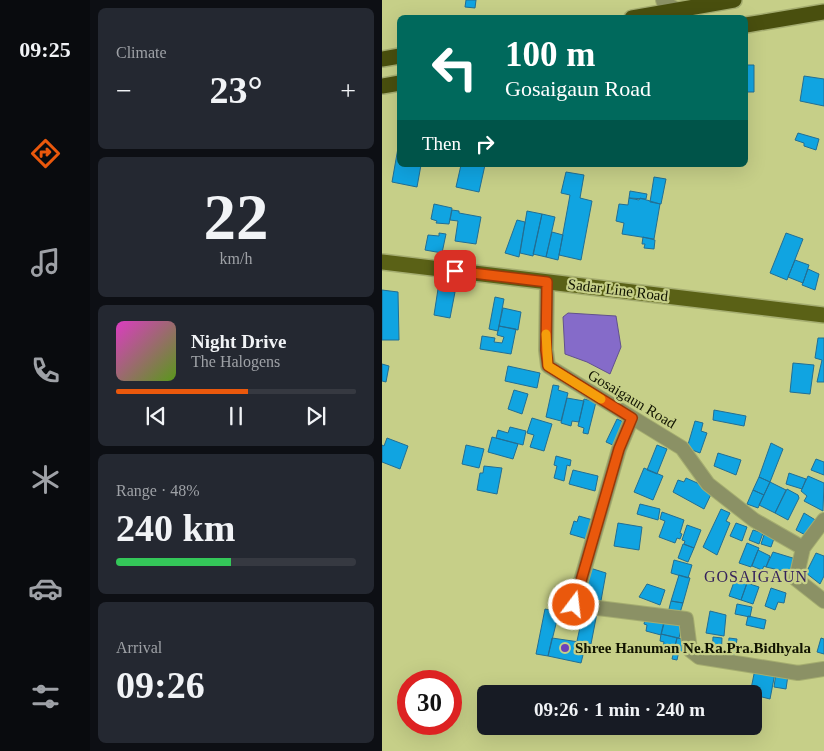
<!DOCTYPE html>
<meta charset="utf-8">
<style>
body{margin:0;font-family:"Times New Roman",serif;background:#242831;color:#f1f3f6;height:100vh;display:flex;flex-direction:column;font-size:19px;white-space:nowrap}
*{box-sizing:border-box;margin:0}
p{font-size:16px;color:#9ea1a6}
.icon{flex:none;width:28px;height:28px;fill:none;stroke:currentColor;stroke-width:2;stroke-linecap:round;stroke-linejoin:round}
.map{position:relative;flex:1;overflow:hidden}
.side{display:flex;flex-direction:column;gap:8px;padding:8px;background:#0d0f14;width:292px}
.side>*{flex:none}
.guide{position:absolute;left:15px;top:15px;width:351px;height:152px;border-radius:8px;box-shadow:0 5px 20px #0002;background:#00695c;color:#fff;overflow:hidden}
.speed{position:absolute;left:15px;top:670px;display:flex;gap:10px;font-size:25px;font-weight:700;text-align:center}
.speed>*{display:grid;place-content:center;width:65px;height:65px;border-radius:50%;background:#171b24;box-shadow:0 5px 20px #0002;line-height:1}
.speed .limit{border:8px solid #d22;background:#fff;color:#111}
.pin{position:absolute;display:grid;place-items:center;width:42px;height:42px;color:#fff;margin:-21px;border-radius:10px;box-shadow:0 2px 8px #0006}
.me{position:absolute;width:55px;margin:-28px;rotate:15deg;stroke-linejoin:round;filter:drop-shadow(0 0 4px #0008)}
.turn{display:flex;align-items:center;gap:18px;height:105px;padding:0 25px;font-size:22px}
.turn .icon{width:65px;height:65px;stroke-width:2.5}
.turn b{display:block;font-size:35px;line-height:42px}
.then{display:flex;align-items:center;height:48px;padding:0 25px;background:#0003;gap:10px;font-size:19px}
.big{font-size:38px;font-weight:700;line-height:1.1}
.side .tile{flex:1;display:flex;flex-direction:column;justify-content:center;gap:8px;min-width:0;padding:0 18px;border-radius:8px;background:#242831}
.side .dial{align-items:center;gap:0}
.dial b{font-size:65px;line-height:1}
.song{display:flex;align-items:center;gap:15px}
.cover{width:60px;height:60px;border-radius:8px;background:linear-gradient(135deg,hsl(310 70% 55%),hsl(90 70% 35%))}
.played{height:5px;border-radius:2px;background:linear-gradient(90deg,#ea580c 55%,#363941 55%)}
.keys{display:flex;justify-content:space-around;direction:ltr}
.heat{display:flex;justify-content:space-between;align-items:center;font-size:28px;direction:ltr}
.charge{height:8px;border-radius:4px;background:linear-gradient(90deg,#34c759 48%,#363941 0)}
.trip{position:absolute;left:95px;top:685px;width:285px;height:50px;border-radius:8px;background:#171b24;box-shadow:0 5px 20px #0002;font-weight:700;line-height:50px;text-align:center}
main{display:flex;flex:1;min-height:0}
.dock{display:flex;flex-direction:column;width:90px;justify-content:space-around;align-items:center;background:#090b0e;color:#9ea1a6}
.dock .icon{width:35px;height:35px}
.dock .on{color:#ea580c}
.dock b{font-size:22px;color:#f1f3f6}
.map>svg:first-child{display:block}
.water{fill:#856bc9;stroke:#62518d}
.building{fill:#10a4e1;stroke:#226e94}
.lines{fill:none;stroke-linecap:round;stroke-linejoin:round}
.minor-casing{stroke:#a5ad70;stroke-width:16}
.major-casing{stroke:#a5ad70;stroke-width:18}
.highway-casing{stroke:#a5ad70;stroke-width:18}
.minor{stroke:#8b9165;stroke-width:14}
.major{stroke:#5a6116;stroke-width:15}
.highway{stroke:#494f0e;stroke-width:15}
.route-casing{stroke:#983908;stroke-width:12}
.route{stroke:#ea580c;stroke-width:9}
.slow{stroke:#f59e0b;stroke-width:9}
.poi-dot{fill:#6b41ba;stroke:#c6cf88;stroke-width:2}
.labels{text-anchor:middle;stroke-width:4.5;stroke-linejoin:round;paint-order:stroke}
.street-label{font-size:15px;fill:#101300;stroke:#c6cf88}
.poi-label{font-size:15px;font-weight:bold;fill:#101300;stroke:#c6cf88;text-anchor:start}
.neighbourhood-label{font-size:16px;letter-spacing:1px;fill:#35225c;stroke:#c6cf88}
</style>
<main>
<nav class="dock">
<b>09:25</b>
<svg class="icon on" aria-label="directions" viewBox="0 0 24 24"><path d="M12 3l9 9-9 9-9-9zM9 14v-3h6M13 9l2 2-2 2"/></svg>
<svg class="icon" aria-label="music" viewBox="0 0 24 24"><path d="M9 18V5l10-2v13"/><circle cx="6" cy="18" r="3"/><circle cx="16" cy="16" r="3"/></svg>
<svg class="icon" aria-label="phone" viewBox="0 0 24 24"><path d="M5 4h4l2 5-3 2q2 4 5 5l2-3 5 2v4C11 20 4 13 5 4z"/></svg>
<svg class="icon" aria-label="climate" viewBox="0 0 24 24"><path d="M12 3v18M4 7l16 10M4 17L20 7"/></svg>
<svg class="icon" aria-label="car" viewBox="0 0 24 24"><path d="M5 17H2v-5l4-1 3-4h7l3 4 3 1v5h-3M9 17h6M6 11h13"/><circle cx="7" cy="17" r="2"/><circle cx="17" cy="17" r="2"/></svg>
<svg class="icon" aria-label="filters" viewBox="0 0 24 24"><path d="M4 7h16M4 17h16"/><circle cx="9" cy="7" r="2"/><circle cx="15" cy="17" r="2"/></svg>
</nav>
<section class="side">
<div class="tile"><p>Climate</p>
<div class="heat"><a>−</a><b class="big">23°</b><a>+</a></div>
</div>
<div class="tile dial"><b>22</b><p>km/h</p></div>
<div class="tile">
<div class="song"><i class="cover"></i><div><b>Night Drive</b><p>The Halogens</p></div></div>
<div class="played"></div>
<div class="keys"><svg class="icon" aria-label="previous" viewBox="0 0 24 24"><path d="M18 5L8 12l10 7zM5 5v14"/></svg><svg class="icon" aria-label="pause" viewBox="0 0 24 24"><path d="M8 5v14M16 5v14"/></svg><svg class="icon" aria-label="next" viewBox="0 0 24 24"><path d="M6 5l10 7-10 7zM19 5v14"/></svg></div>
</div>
<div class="tile"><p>Range · 48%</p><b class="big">240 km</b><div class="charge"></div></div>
<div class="tile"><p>Arrival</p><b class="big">09:26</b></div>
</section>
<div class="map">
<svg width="442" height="751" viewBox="0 0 442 751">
<rect width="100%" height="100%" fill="#c6cf88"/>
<!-- water -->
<path class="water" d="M186,313L234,316L239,347L228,374L205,362L183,354L181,317Z"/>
<!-- building -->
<path class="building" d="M84,0H94L93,8L83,7Z
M364,65H372V92H364Z
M422,76L442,79V106L418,101Z
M416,133L437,139L434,150L422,146V143L413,140Z
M16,148H18V165H39L35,187L10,182Z
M79,165H103L97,192L74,187Z
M184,172L202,175L198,198L210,201L199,260L177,255L188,195L179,193Z
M272,177L284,179L279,204L268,202Z
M248,191L265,194L264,199L247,198Z
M247,198L257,200L258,198L278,204L272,239L240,234L242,223L234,221L237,204L246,205Z
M52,204L70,208L67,224L54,223L55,221L49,219Z
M70,210L77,211V213L99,217L94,244L73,241L76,221L68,220Z
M145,211L160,214L151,256L138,253Z
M160,214L173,217L164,257L151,254Z
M135,220L143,222L137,257L123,253Z
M170,232L181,235L176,260L164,257Z
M57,233L64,234L60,253L43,250L46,235L57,236Z
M404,233L421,239L405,280L388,273Z
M261,237L273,240L272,249L262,248L263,244H260Z
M413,260L427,265L421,283L406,277Z
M426,269L437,274L433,290L420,285Z
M56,289L73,292L68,318L52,315Z
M0,290L16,292L17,340H0Z
M113,297L122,299L116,331L107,329Z
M121,308L139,312L136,330L117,326Z
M117,326L134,329L129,354L98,349L100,336L113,338L112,342L120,343L122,337L115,335Z
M436,338H442V382H435L440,360L433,358Z
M411,363L432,365L428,394L408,392Z
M0,364L7,366L4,382L0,381Z
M126,366L158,373L155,388L123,381Z
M171,385L177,386L176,390L186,393L179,421L164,417Z
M132,390L146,394L140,414L126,409Z
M185,398L202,401L197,422L190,421L189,426L179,423Z
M202,399L214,402L206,434L201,433L202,428L196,426Z
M332,410L364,416L362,426L331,420Z
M150,418L170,424L162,451L148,447L152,435L145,433Z
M235,419L244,423L233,446L224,442Z
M313,421L321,423L319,431L325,433L318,453L305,448Z
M128,427L144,431L141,445L114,438L116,430L126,433Z
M110,437L136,444L131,459L106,452Z
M5,438L26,446L18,469L0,462V445L2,446Z
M389,443L401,449L388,482L377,477Z
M84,445L102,449L97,468L80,464Z
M275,445L285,449L275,474L265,470Z
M336,453L359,460L354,475L332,466Z
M174,456L189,460L188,466L185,465L182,481L172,478L175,466L172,465Z
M434,459L442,462V475L429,470Z
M102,466L120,468L115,494L95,490L98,473H101Z
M262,468L281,476L271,500L252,492Z
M191,470L216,476L213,491L187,484Z
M407,473L424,479L420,489L404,484Z
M426,476L442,483L441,511L422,501L425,496L419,491Z
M377,477L388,482L382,495L371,490Z
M304,478L331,490L322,509L291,492L296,480L302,482Z
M388,482L404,490L393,513L377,505Z
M405,489L416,495L417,498L406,520L393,513Z
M371,490L382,495L376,508L365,504Z
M258,504L278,509L276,520L255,514Z
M339,509L348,513L344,521L348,523L335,555L321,547Z
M280,512L302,520L298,533L300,534L298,539L295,538L293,543L277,537L283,521L278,519Z
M422,513L435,521L427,537L414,530Z
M197,516L211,520L205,539L188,534L192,521L195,522Z
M236,523L260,527L257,550L232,546Z
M354,523L365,527L360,541L348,536Z
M305,525L319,530L312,548L302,544L303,541L300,540Z
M384,529L394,533L389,547L379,544Z
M371,530L381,533L377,544L367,540Z
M365,543L377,548L369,567L357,563Z
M301,544L312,548L306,562L296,558Z
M376,550L388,556L384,567L382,566L380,570L370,566Z
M391,552L414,559L410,573L384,567Z
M434,553L442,556V576L438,584L424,573Z
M292,560L310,565L306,578L289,573Z
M208,568L224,573L218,606L200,602Z
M297,575L308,578L301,603L289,601Z
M353,579L365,583L359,600L347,596Z
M365,583L377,587L371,604L359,600Z
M265,584L283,590L278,605L257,597Z
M389,588L404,593L402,603L396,602L393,610L383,606Z
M289,601L301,603L297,616L286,613Z
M355,604L370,607L368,617L353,614Z
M163,609L177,612L166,656L154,654Z
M202,609L215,613L209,644L195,641Z
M328,611L344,615L342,636L324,633Z
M264,615L283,620L279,635L264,631L265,625L262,624Z
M366,616L384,620L382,629L364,625Z
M283,617L301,621L297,638L279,634Z
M279,634L295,638L292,650L281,647L282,642L278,641Z
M331,637L340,638L339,659L330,658Z
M170,638L204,643L199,663L166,656Z
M295,638L305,640L302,652L297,651L295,660L290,659Z
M347,638L355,639L352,659L345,658Z
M439,638L442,639V654L435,652Z
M373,669L393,673L388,699L368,694Z
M394,673L406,675L404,689L392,687Z"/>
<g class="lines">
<!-- minor casing -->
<g class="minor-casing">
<path id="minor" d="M281,0L282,3L296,10
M165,282L164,350L166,366L300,448L326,484L372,520L421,548L442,520
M250,418L237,449L192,605L304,619L308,650L317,657L416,673L442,669
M421,548L414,579L442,601"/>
</g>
<!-- major casing -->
<g class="major-casing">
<path id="major" d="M0,262L442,315"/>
</g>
<!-- highway casing -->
<g class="highway-casing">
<path id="highway" d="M250,18L352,0
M364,25L442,12
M0,59L18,56
M0,86L18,83"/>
</g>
<!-- minor -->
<use href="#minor" class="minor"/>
<!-- major -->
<use href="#major" class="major"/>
<!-- highway -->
<use href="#highway" class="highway"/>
</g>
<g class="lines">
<!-- route casing -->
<g class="route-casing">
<path id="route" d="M73,271L165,282L164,350L166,366L250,418L237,449L192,605"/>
</g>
<!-- route -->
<use href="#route" class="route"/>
<!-- slow -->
<path class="slow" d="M164,334L166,366L219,399"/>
</g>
<!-- markers -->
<circle class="poi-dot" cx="183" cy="648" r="5"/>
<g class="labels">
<!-- street labels -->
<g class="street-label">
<text transform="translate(236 290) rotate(7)" y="5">Sadar Line Road</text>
<text transform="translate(250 399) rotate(31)" y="5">Gosaigaun Road</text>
</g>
<!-- poi labels -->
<g class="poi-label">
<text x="193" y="653">Shree Hanuman Ne.Ra.Pra.Bidhyala</text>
</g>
<!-- neighbourhood labels -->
<g class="neighbourhood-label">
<text x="374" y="582">GOSAIGAUN</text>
</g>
</g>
</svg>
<div class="speed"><div class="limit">30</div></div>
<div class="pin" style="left:73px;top:271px;background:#d93025"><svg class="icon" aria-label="arrive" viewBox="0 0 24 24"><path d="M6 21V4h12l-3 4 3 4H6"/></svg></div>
<svg class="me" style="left:192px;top:605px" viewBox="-20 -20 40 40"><circle r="17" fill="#ea580c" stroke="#fff" stroke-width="3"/><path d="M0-11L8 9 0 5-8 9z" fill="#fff"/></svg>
<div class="trip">09:26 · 1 min · 240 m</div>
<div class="guide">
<div class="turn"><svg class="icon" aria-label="left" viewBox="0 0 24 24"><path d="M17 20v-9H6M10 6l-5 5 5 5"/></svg><div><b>100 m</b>Gosaigaun Road</div></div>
<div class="then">Then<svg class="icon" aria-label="right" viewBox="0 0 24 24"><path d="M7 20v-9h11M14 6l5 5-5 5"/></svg></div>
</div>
</div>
</main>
